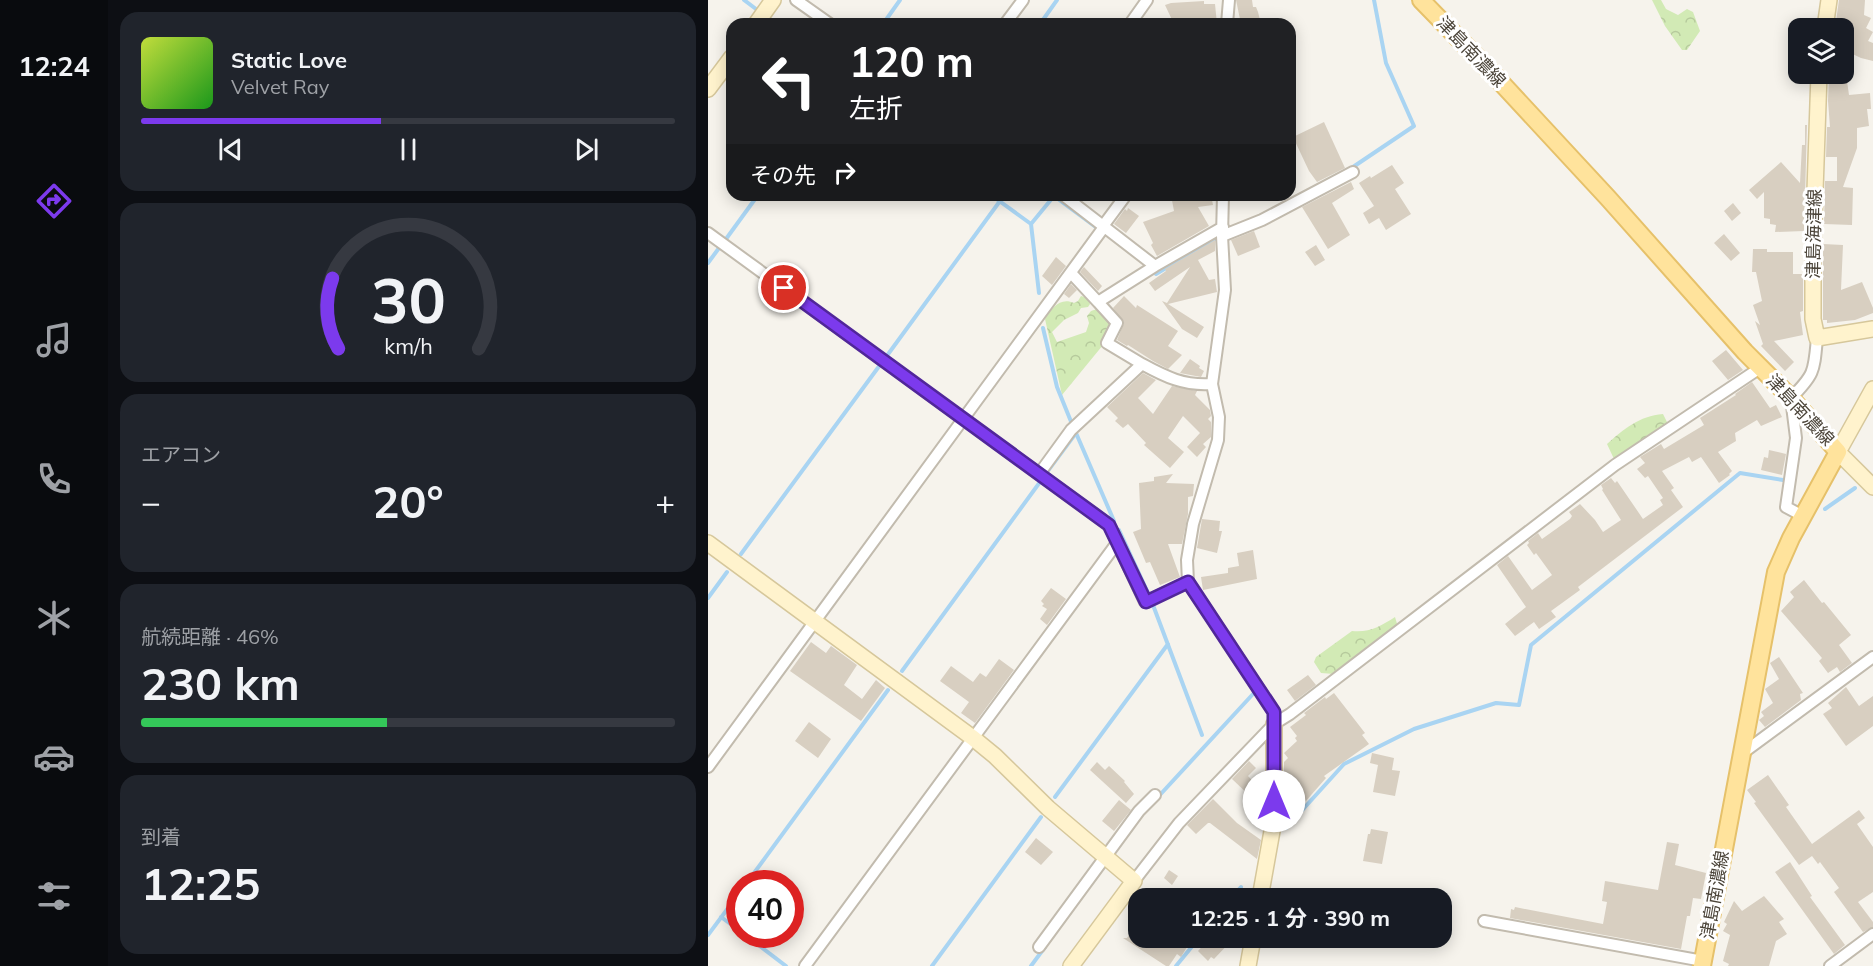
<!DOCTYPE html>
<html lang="ja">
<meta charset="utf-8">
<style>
body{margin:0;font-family:Mulish,"Noto Sans JP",sans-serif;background:#20242c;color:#f1f3f6;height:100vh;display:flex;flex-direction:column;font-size:22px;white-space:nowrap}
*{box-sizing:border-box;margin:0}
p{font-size:20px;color:#9ea1a6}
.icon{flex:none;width:33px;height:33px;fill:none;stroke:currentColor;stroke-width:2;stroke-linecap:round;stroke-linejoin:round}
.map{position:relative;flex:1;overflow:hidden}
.side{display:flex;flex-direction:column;gap:12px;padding:12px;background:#0d0f14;width:600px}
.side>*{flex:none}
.banner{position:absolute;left:18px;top:18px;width:570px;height:183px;border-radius:18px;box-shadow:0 3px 15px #0003;background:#202124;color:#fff;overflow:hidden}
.buttons{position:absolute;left:1080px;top:18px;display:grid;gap:12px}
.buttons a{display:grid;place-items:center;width:66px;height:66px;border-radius:12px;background:#171b24;box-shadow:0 3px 15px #0003;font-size:30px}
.speed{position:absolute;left:18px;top:870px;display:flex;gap:12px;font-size:30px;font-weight:700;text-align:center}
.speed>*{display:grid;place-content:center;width:78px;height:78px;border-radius:50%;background:#171b24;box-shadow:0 3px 15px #0003;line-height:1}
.speed .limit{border:9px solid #d22;background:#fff;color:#111}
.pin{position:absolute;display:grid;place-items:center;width:51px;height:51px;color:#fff;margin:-26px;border:3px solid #fff;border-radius:50%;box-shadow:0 2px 6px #0007}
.me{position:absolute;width:66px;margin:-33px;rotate:0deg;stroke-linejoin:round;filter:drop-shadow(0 0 4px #0008)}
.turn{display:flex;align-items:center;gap:21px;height:126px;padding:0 24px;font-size:27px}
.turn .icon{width:78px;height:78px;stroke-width:2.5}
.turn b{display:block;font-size:42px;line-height:51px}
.then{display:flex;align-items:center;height:57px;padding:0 24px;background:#0003;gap:12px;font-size:22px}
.big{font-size:45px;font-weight:700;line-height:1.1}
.side .widget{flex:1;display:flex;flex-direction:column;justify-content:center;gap:9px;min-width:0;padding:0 21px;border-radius:18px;background:#20242c}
.side .dial{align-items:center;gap:0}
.dial svg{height:156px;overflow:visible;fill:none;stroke:#363941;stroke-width:7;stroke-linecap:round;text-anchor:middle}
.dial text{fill:#f1f3f6;stroke:none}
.song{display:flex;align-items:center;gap:18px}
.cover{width:72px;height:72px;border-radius:9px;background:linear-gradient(135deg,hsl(70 70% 55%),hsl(120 70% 35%))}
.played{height:6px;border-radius:3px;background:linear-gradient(90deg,#7c3aed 45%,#363941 45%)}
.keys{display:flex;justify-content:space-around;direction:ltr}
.heat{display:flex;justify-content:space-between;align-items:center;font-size:33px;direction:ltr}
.charge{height:9px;border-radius:4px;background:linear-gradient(90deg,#34c759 46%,#363941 0)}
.trip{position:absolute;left:420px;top:888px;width:324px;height:60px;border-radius:18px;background:#171b24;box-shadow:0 3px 15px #0003;font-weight:700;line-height:60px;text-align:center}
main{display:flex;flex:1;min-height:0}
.tabs{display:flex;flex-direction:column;width:108px;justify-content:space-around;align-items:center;background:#090b0e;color:#9ea1a6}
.tabs .icon{width:42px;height:42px}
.tabs .active{color:#7c3aed}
.tabs b{font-size:27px;color:#f1f3f6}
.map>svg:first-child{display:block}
.forest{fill:url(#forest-crowns)}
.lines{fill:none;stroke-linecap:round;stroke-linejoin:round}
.stream{stroke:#a9d4f2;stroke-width:4}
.building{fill:#d8cfc1}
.street-casing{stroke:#c2bbae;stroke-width:14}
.secondary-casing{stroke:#d6c79b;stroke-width:18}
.primary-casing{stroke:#e6c16a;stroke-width:20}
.street{stroke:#fff;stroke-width:10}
.secondary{stroke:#fff3cd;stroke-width:15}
.primary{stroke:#ffe39c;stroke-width:16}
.route-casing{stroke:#51269a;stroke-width:15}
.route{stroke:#7c3aed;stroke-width:10}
.labels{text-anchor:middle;stroke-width:6;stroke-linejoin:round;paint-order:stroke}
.street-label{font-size:18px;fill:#4b4439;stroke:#fff}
</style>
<main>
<nav class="tabs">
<b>12:24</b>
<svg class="icon active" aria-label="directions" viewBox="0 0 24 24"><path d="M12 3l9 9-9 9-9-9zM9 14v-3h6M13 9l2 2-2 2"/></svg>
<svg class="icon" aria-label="music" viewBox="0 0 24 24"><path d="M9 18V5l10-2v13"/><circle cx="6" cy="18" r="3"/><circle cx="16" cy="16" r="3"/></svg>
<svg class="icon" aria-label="phone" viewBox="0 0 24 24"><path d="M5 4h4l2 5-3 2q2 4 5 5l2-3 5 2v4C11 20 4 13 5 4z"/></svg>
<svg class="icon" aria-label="climate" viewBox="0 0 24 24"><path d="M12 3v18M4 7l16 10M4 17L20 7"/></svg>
<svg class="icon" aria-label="car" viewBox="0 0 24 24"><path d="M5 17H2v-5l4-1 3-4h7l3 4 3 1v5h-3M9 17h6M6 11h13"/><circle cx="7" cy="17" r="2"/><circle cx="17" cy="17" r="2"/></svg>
<svg class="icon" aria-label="filters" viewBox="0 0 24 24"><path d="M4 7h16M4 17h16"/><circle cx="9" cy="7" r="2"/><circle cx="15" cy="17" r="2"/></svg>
</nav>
<section class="side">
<div class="widget">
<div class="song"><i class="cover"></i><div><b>Static Love</b><p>Velvet Ray</p></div></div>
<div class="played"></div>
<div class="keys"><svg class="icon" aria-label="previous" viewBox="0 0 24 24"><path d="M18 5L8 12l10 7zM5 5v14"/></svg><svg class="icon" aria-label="pause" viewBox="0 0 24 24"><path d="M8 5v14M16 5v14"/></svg><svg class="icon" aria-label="next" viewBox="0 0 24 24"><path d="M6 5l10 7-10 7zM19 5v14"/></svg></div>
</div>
<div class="widget dial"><svg viewBox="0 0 100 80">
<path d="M14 69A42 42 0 1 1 86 69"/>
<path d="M14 69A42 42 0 0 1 11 33" stroke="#7c3aed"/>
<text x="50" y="56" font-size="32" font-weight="700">30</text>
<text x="50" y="72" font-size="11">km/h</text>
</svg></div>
<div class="widget"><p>エアコン</p>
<div class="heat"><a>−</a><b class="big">20°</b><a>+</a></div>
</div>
<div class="widget"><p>航続距離 · 46%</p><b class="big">230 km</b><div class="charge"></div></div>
<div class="widget"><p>到着</p><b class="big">12:25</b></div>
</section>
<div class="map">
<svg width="1165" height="966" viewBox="0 0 1165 966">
<defs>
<pattern id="forest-crowns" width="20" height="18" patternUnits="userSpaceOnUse" patternTransform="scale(1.5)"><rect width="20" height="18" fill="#d2eab5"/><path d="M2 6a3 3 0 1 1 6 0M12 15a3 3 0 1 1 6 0" fill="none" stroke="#b6ca9c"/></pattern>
</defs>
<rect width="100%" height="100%" fill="#f6f3ec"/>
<!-- forest -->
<path class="forest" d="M944,0H953L958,9L970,15L979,9L985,12L992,31L979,50H974L957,26Z
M373,296L380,298L382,304L380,307L373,308L370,313L356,320L344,332L349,342L378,332L381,323L379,316L383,311L392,308L406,324L395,345L354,395L337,319C344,308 352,297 366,303L370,301Z
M955,414L960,424L906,459L899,444C916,429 931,416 955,414Z
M687,617L690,627L626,674L613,673L606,662L608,657L644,631C661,633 673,626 687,617Z"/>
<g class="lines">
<!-- stream -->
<path class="stream" d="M36,0L48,9
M175,24L192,0
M332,24L349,0
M642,169L706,126L678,63L666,0
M283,195L323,224L331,293
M323,224L346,196L389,228
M18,239L50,195
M0,263L11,248
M448,274L508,238
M335,328L349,387L364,424
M178,357L292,201
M339,472L368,433L406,521
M1117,509L1147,488
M411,530L441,595
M33,554L172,365
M0,598L19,572
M445,605L494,735
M194,671L332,482
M347,797L460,644
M450,797L545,694
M578,828L636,764L706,729L788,703L811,705L823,645L1032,473L1075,480
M38,884L180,690
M523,898L533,887
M13,917L32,931
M36,934L78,966
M0,935L32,892
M224,966L333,817
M323,966L337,947
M468,966L491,938"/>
</g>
<!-- building -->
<path class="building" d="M528,0H544L545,7H548L550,12L553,24H533Z
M1131,0H1157L1156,15L1163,18L1158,28L1165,32L1160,41L1165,43V61L1153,58L1136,50V28H1127Z
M496,1V4H507L509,24H466L457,5L463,3Z
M1121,74H1138L1141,95L1162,93L1163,109H1159L1161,126L1149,128V148L1135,187L1145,188L1144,225L1116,224L1117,181H1129V157H1118L1119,127H1122L1120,101Z
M616,122L637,168L609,182L601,171L585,137Z
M1097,125H1099L1096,231L1067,232L1068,225L1062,224V219L1056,218V192L1049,199L1041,190L1073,162L1092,183L1094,145H1097Z
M684,165L696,183L687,189L703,214L678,230L671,218L661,224L655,213L666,206L651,183L662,176L663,178Z
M643,182L646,189L624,203L642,235L620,249L594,207Z
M463,195H485L486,198L503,195L505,205L490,207L501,226L449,256L443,245L445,243L435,222L466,211Z
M1025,203L1033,213L1024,221L1016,211Z
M420,208L431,216L418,233L406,224L417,209L419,211Z
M546,231L552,247L530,256L523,240Z
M1016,234L1032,253L1023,261L1006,243Z
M507,240V251L490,260L501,280L507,279L509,292L460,304L496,327L489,338L474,329L454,301L459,303L482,267L447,291L441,283L458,271L457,269Z
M1115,244L1135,245L1133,290L1154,282L1165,308V313L1147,320L1119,323V320H1115Z
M608,245L617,260L607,266L597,252Z
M1045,249H1059V252H1085V274H1095V311L1092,312L1095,335L1066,341L1086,362L1077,371L1053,346L1055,344L1047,321L1052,325L1045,305L1054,301L1048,272H1044Z
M348,257L358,266L344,285L334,276Z
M376,267L394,286L390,291L372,272Z
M363,284L369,290L361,298L356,294Z
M416,296L428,308L429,305L470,331L460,346L474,355L460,369L445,361L420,345L419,346L409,340L416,323L405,308Z
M1018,350L1035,370L1020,380L1004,361Z
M482,359L492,366L491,368L496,371L493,377L472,373Z
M435,373L448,380L430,398L445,414L464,386L489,391L487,395L502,410L503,416L500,419L503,422V437L495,444L498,447L489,457L479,447L492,433L475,416L460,438L476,452L462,468L436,445L438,443L420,424L415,428L407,421L410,418L399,407Z
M1044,382L1062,408L1068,405L1074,417L1053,426L1049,420L1027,433L1028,441L1010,452L1024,471L1021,474L1022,475L1011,483L993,457L984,462L981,457L954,471L966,488L963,490L975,507L870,587L872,590L843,611L848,617L831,629L826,622L807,636L797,624L818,607L789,565L800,556L824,590L844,575L828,553L826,555L819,545L821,543L820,541L830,533L834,539L862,519L864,516L861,512L872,504L887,520L895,532L913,520L894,490L895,489L893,485L903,478L907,483L909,481L935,519L955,505L952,500L955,498L940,476L937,478L929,469L937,463L932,457L953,444L956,449L996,425L992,418L1028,395L1027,394Z
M1061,450L1078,454L1074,475L1053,470L1056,457L1060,458Z
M465,474L458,483L486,484L485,496L480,497V514L474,544H460L472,577L452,585L442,562L438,563L425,532L433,529L431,483L446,481V477Z
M494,519L512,521L511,531H514L509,553L489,548Z
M545,550L549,579L495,590L493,577L520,573V568L531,566L529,553Z
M1096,580L1114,603L1116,602L1143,635L1131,645L1144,663L1132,672L1129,667L1120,673L1111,661L1114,658L1073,611L1086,597L1082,592Z
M343,588L358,599L339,625L332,619L339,609L334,606L336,604L333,601Z
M103,642L118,653L123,646L149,665L136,685L154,699L168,680L177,688L153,721L82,671Z
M1071,657L1095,693L1092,694L1093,700L1057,727L1051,720L1056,716L1053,712L1065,703L1057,689L1071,679L1062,663Z
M291,659L306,670L267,723L253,713L261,702L232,681L243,666L265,682L272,673L278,677Z
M600,675L608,685L587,701L579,690Z
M1138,687L1151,706L1165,696V726L1138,746L1115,714L1124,708L1120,703Z
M626,693L657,733L654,735L661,744L616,776L618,778L597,802L576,783V762L580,758L576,753L589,741L587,738L589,736L582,727L598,715L596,713L617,697L618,699Z
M101,722L123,739L110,758L87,741Z
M664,753L686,758L684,770L692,771L687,796L665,792L670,765L662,763Z
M541,761L548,768L540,776L552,789L544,798L524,779Z
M389,762L397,770L401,766L417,781L416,782L426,794L418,803L382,770Z
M1060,775L1081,805L1078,807L1104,844L1151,810L1157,818L1149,824L1165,847V892L1150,902L1165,922V927L1155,932L1126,892L1131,888L1112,862L1110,864L1104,856L1091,865L1046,803L1048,802L1039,790Z
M505,799L529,823L553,840L549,859L502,823H500L488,834L479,825Z
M411,800L423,810L406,831L394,821Z
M663,829L680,832L674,864L655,861L660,834H662Z
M328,838L345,852L333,865L317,852Z
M959,842L971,844L967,865L998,873L993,899L985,898L982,916H979L973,949L802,918L803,909L806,910L807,907L895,924L899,902L894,901L897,881L950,890Z
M1082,862L1104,896L1102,897L1137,945L1126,954L1067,872Z
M461,870L470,876L464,885L456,878Z
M1056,896L1076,919L1071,922L1079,934L1068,941L1061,966H1020L1021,964L1015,961L1022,935L1015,931L1019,924L1016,922L1026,901L1034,911Z
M430,920V938H475L482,942L473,957L469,954L461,966H458L415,938H419Z
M502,938H526L506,959L503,957L500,961L490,951Z"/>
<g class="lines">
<!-- street casing -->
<g class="street-casing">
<path id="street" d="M88,0L122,24
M297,24L315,0
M422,24L439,0
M519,24L521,0
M355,195L447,266
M515,195L514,236L517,290L504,384L511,417L510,440L485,524L479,560L480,582L566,712V724
M395,226L418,195
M0,233L401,525L437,602L480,582
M514,236L554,220L645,172
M363,273L390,302
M434,364C458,377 476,386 504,384
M331,474L363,430L434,364L399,343L409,323L390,302L447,266L515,227
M1095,516L1078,507L1088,438L1083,398C1107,374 1106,371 1109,338
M1032,755L1165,657
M0,767L396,227
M426,881L471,823L566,724L582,714L907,465L1052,368
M776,921L995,961
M331,947L431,811L447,795
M97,966L409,543
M1122,966L1165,934"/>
</g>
<!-- secondary casing -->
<g class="secondary-casing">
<path id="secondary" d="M48,24L65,0
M1117,28L1121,0
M1111,74L1105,249V319L1109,338L1165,329
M0,89L24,57
M1165,389L1130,452L1165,487
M0,543L265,738L287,756L340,808L426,881L363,966
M552,898L566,820V724
M540,966L545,938"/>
</g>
<!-- primary casing -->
<g class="primary-casing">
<path id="primary" d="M713,0L786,75L900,198L1037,352L1083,398L1130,452L1083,538L1068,572L994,966"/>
</g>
<!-- street -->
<use href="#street" class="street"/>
<!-- secondary -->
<use href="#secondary" class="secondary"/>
<!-- primary -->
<use href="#primary" class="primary"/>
</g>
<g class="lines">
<!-- route casing -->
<g class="route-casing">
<path id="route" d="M76,288L401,525L438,602L480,582L566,712V801"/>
</g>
<!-- route -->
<use href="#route" class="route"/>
</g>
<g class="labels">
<!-- street labels -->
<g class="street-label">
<text transform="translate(763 52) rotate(46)" y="6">津島南濃線</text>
<text transform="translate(1106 234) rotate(-89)" y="6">津島海津線</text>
<text transform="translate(1092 410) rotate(47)" y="6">津島南濃線</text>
<text transform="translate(1007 895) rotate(-80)" y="6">津島南濃線</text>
</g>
</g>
</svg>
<div class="buttons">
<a><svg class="icon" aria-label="layers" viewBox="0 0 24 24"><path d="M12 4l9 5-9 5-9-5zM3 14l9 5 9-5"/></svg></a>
</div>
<div class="speed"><div class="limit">40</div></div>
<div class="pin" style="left:76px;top:288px;background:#d93025"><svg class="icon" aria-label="arrive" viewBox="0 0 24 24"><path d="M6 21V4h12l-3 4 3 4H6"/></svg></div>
<svg class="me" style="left:566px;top:801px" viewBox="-20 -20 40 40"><circle r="19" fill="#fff"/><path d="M0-13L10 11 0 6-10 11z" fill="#7c3aed"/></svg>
<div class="trip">12:25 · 1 分 · 390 m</div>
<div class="banner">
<div class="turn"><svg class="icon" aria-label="left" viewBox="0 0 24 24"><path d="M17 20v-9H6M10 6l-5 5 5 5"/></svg><div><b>120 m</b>左折</div></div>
<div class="then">その先<svg class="icon" aria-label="right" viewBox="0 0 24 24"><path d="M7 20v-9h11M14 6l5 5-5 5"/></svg></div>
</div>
</div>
</main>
